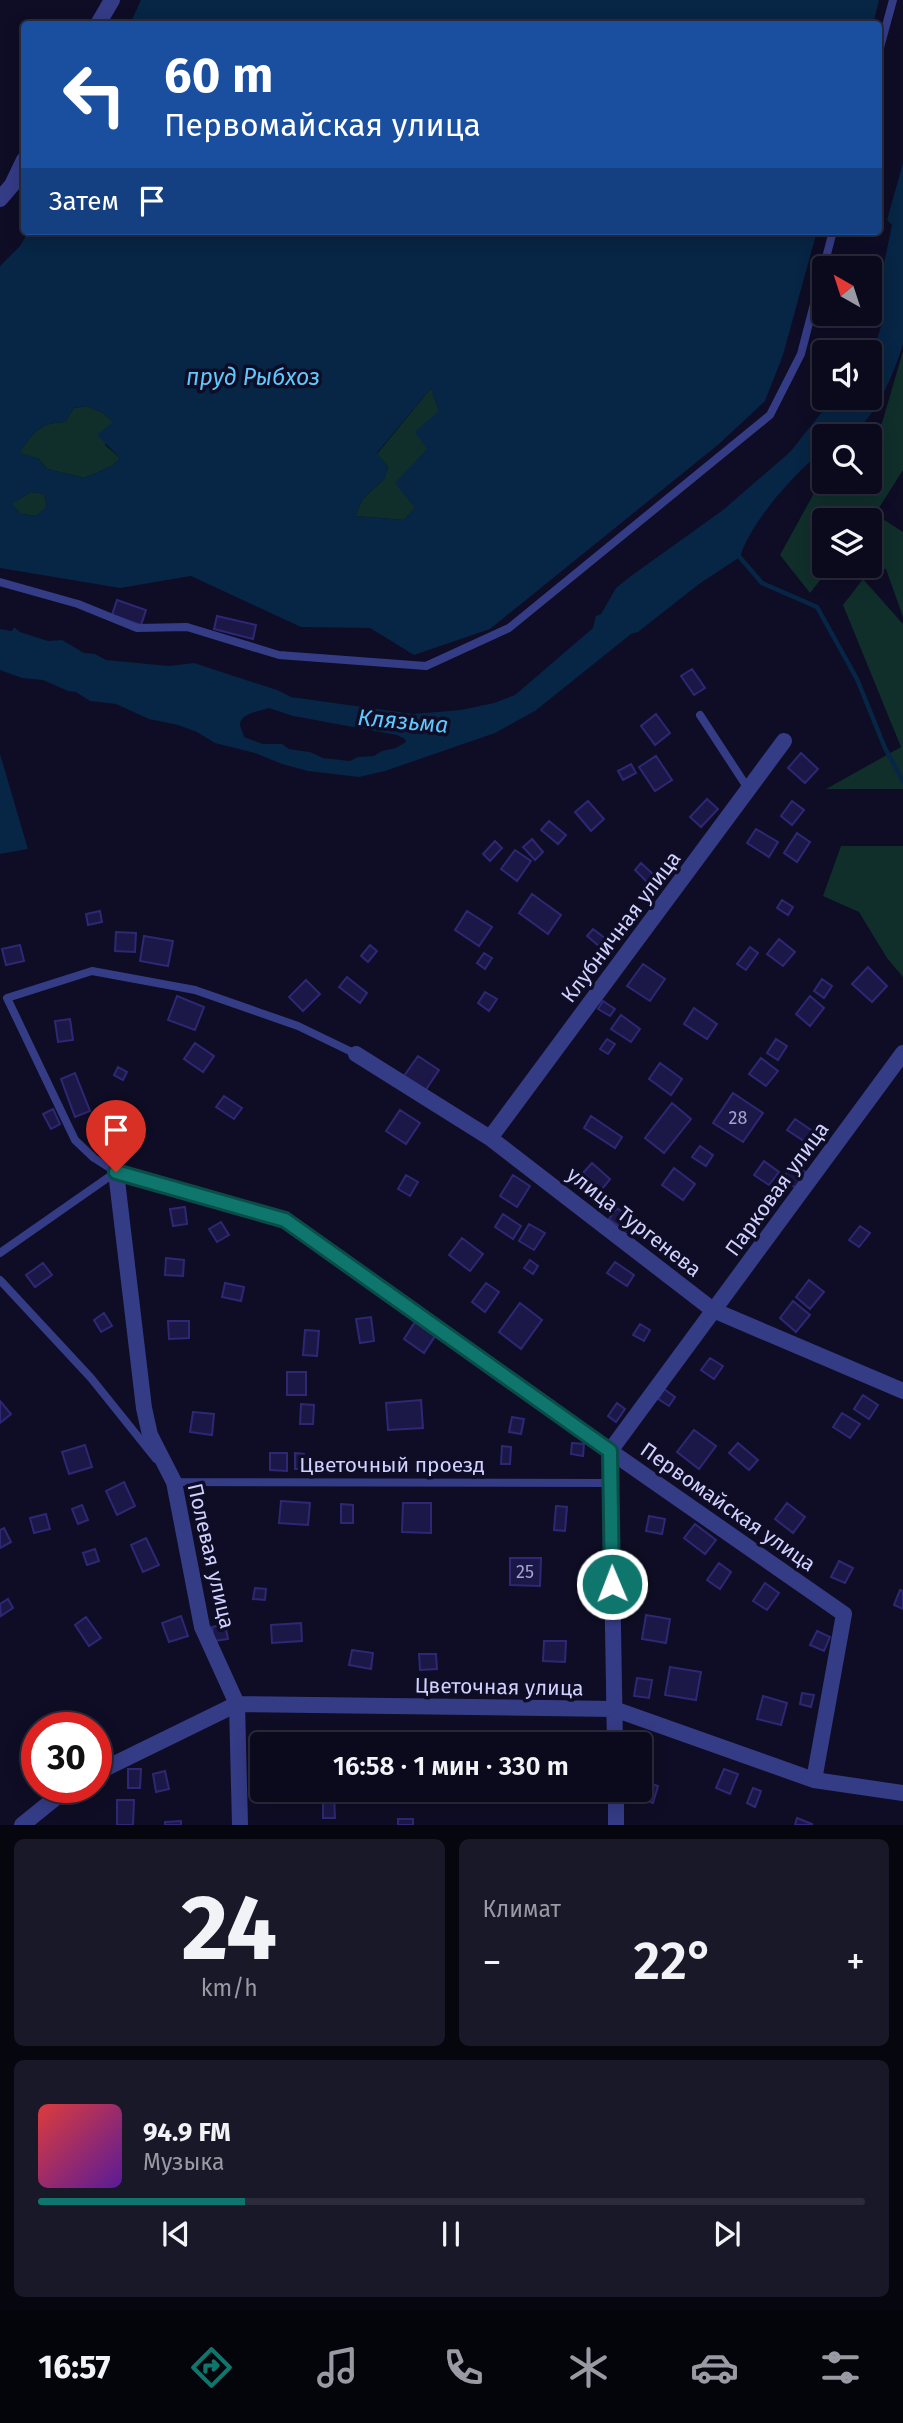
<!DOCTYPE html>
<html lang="ru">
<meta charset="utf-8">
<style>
body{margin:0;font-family:"Fira Sans",sans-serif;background:#181829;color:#f1f3f6;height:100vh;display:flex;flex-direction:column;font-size:26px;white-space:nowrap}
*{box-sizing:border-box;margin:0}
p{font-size:23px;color:#999aa3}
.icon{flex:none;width:38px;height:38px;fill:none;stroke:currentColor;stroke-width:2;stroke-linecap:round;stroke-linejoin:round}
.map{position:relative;height:1825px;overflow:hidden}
.details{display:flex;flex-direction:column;gap:14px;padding:14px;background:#06060f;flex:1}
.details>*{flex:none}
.top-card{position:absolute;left:21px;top:21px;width:861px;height:214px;border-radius:7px;box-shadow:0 4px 18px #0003,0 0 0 2px #2a2b3b;background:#1a4fa0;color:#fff;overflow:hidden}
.needle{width:46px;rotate:321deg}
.fabs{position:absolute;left:812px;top:256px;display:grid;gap:14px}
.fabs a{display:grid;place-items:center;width:70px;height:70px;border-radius:7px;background:#0a0a1c;box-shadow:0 4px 18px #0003,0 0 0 2px #2a2b3b;font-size:35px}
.speed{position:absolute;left:21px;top:1712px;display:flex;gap:14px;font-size:35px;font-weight:700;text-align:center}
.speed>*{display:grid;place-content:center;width:91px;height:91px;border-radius:50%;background:#0a0a1c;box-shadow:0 4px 18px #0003,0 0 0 2px #2a2b3b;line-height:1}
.speed .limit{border:10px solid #d22;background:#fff;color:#111}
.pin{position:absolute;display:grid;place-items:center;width:60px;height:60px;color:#fff;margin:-72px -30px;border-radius:50% 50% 50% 0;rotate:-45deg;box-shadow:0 0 7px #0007}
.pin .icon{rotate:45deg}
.me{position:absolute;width:77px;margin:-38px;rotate:359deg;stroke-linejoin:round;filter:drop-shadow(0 0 5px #0008)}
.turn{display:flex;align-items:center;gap:24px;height:147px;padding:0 28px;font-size:32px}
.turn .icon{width:91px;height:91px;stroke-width:2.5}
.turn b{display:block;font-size:49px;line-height:60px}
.then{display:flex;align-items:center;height:66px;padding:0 28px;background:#0003;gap:14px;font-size:26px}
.big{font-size:52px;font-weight:600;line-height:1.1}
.details .widget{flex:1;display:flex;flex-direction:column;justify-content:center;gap:10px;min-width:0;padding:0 24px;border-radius:10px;background:#181829}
.details .dial{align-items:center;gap:0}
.dial b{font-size:91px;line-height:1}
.song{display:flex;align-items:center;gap:21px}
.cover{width:84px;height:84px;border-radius:10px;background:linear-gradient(135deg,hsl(0 70% 55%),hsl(270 70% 35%))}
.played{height:7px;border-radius:4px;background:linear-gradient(90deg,#0f766e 25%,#2a2b3b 25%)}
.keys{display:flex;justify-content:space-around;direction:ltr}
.heat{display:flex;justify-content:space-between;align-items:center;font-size:38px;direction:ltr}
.details .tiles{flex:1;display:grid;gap:14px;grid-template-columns:1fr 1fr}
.widget:last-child{grid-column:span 2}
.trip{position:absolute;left:250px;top:1732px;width:402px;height:70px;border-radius:7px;background:#0a0a1c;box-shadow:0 4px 18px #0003,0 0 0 2px #2a2b3b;font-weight:600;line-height:70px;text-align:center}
.dock{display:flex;height:112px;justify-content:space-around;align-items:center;background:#04040b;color:#999aa3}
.dock .icon{width:49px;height:49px}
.dock .on{color:#0f766e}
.dock b{font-size:32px;color:#f1f3f6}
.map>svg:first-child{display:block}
.green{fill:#102f2a;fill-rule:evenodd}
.water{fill:#072544;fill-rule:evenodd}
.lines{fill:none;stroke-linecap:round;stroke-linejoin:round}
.stream{stroke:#072544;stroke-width:4.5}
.building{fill:#1b1847;stroke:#2e2874;stroke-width:2}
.lane{stroke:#353c86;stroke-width:8}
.street{stroke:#353c86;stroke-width:16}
.route-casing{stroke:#0a4d48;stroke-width:18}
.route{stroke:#0f766e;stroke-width:12}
.labels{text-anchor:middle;stroke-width:7;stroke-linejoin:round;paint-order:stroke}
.number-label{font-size:18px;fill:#a3a3d1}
.street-label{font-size:21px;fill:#d0d1ff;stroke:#0e0d25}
.water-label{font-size:23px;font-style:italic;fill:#5ec9ff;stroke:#0e0d25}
</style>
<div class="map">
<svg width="903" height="1825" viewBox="0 0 903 1825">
<rect width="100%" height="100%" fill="#0e0d25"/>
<!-- green -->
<path class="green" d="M903,351V470L875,514L903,532V617L886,569L831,566L810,593L780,555L824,475V481H870V436H867L882,423ZM824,520H870V565H824Z
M431,388L439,411L427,449L415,508L404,520L355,516L362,500L384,479L388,467L377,454Z
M87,406L103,413L113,422L105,445L120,458L112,466L84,478L47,469L39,459L19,453C33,433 40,422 65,422L74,408Z
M31,492L44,494L47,507L36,516L21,514L11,504Z
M863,579L903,624V789H826L901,747L843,605Z
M841,846H903V977L887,958L859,912L823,896Z"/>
<!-- water -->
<path class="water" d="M141,0H879L873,24H130Z
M903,163V344C896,368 873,428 846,435C840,437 831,436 824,436V450C796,471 750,523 740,557L699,584L638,632L631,634L535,711L495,733L385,771L359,777L308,771L282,764L255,753L215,743L197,732L178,725L149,719L116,704L90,701L76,692L68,691L43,680L22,678L0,670V629L12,631L14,627L20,632L48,641L62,640L84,653L95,654L106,660L169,666L194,663L277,690L291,697L413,714L461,710L494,703L515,695L593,628L596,616L601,614L616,588L631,576L723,510L790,452L834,397H870L869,352L876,343L883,319L884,304L882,299H873V295L878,292L892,225L887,220ZM269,708L293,716L397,735L405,739L406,742L396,748L382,751L374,756L358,757L350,761L323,758L310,752L289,749L282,744H263L244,737C243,733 241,729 240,725C240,713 261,711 269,708Z
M29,231H817L783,355L765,401L719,444L490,629L414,655L370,628L301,627L191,576L120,588L0,568V266L20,246ZM431,388L439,411L415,432L427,449L395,483L415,508L404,520L355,516L362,500L384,479L388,467L377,453ZM87,406L103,413L113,422L97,435L120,458L112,466L84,478L47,469L39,459L20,453C32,433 41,422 65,422L74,408ZM31,492L44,494L47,506L36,516L21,514L12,504Z
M0,754L28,849L0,854Z"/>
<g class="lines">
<!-- stream -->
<path class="stream" d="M737,554L762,583L817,607L857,679L885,748L903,781"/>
</g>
<!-- building -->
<path class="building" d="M117,600L146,610L141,625L112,615Z
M217,616L256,625L253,639L214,629Z
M692,669L705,688L694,695L681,676Z
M656,714L670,733L655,745L641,726Z
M801,753L818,769L805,783L788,768Z
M656,756L672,780L655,791L639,767Z
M631,764L636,773L623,780L618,771Z
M707,799L718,809L701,827L690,817Z
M588,801L604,819L591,831L575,812Z
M792,801L804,810L792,825L781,816Z
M549,821L566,835L558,844L541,830Z
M756,829L778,842L769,857L747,843Z
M797,833L810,842L797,862L784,853Z
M532,839L543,852L535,860L523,847Z
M495,841L502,848L490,861L483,854Z
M515,850L531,861L517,881L501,869Z
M641,863L655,876L648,883L635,870Z
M532,894L561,915L548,934L519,913Z
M782,900L793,907L788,915L777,908Z
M100,911L102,922L88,925L86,914Z
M467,911L492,927L479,946L455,930Z
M593,929L606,939L600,947L587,936Z
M116,932L136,933L135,952L115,951Z
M144,936L173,941L168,966L140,961Z
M779,939L795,952L783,966L767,954Z
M20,945L24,961L6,965L2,949Z
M370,945L377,951L368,962L361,956Z
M750,947L758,953L746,970L737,964Z
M484,953L492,958L485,969L477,963Z
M643,964L665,979L650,1001L627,986Z
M868,967L887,986L872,1002L852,984Z
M347,977L367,993L360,1003L339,987Z
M822,979L832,986L824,998L814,991Z
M306,980L320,994L303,1011L289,997Z
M485,992L497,999L489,1011L478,1003Z
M177,996L204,1007L195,1030L168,1020Z
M810,996L824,1008L810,1026L796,1014Z
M603,1001L615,1009L610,1016L598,1009Z
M694,1008L717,1024L707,1039L684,1024Z
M621,1015L640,1029L631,1042L611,1029Z
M70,1019L73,1040L58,1042L55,1021Z
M607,1039L615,1044L608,1054L600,1049Z
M776,1039L787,1046L778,1060L767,1053Z
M195,1043L214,1056L203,1072L184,1059Z
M418,1056L439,1070L425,1091L404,1076Z
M761,1058L778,1071L766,1086L749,1074Z
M660,1063L682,1079L671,1095L649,1079Z
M118,1067L127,1072L123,1080L114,1075Z
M75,1073L90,1111L75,1117L61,1079Z
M733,1093L763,1113L743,1142L713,1123Z
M224,1096L242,1108L234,1119L216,1107Z
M672,1103L691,1119L664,1153L645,1138Z
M53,1109L60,1124L51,1129L43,1114Z
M400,1110L420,1123L406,1144L386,1131Z
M591,1116L622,1137L615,1148L584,1128Z
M795,1119L814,1132L807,1143L787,1130Z
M700,1146L713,1155L706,1166L692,1157Z
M764,1161L779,1172L769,1185L754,1175Z
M592,1163L610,1179L602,1189L583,1173Z
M793,1164L807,1173L796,1188L782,1179Z
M674,1168L695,1184L683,1200L662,1185Z
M406,1175L418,1182L410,1196L398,1189Z
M513,1175L530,1186L517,1207L500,1196Z
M185,1207L187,1224L173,1226L170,1209Z
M617,1208L634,1220L626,1231L609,1219Z
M503,1214L521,1226L513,1239L495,1227Z
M221,1222L229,1235L217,1242L209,1229Z
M529,1224L545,1233L534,1250L519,1241Z
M860,1226L870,1233L859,1247L849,1240Z
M462,1238L483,1254L470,1271L449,1255Z
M166,1258L184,1260L183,1276L165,1275Z
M530,1260L538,1266L533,1274L524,1268Z
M615,1262L634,1275L627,1286L607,1273Z
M43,1263L52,1275L35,1287L26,1275Z
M809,1280L824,1292L810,1309L796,1297Z
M225,1283L244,1287L241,1301L222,1297Z
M486,1283L499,1292L485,1312L472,1302Z
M793,1301L810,1315L796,1332L780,1318Z
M520,1303L542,1320L521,1349L499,1332Z
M104,1313L112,1326L101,1332L94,1320Z
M371,1317L374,1341L360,1343L356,1319Z
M168,1321H189V1338L169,1339Z
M415,1322L435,1336L424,1353L404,1339Z
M640,1324L650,1330L644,1341L633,1335Z
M305,1330L319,1331L317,1356L303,1355Z
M710,1358L723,1366L714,1379L701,1370Z
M287,1372H306V1395H287Z
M664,1389L675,1397L669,1406L658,1399Z
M863,1395L878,1405L869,1419L854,1409Z
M421,1400L423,1428L388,1430L386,1403Z
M0,1401L11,1414L0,1423Z
M617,1403L625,1409L616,1422L608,1416Z
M301,1404L314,1405L313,1424H300Z
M193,1412L214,1414L212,1435L190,1432Z
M842,1413L860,1424L850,1438L833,1427Z
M512,1417L524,1419L521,1434L509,1432Z
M694,1430L716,1446L699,1469L677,1452Z
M572,1443L584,1444L583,1456L571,1454Z
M738,1443L758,1460L749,1470L729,1453Z
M85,1445L92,1467L69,1474L62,1452Z
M502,1446L511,1447L510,1464H501Z
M270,1453H287V1471L270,1470Z
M295,1453L304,1454L303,1469H295Z
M124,1482L135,1506L117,1515L106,1491Z
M281,1501L310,1503L308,1525L279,1523Z
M403,1503H431V1533L402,1532Z
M787,1503L805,1517L793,1533L775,1519Z
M341,1504L353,1505V1523H341Z
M82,1505L88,1520L78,1524L72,1509Z
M556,1506L567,1507L565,1531L554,1530Z
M46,1514L50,1529L34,1533L30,1518Z
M649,1516L665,1519L662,1534L646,1531Z
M695,1524L716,1540L705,1554L684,1538Z
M4,1528L11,1542L0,1548V1530Z
M146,1538L159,1565L143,1572L131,1545Z
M95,1549L99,1561L87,1565L83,1553Z
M510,1558H541L540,1586L510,1585Z
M839,1561L853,1568L845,1583L831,1577Z
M719,1563L731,1572L720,1589L707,1580Z
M765,1583L779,1593L767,1610L753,1601Z
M255,1588L266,1589L265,1600L253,1599Z
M900,1590L903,1591V1609L894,1605Z
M8,1599L13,1608L1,1616L0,1604Z
M646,1615L670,1619L666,1643L642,1639Z
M181,1616L188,1636L169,1642L162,1623Z
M86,1617L101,1638L89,1646L75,1625Z
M301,1623L302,1641L272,1643L271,1625Z
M225,1624L228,1639L214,1641L212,1627Z
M817,1631L830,1637L824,1651L810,1645Z
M544,1641H566L565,1662L543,1661Z
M352,1650L373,1653L371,1669L349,1665Z
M419,1654H436L437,1669L420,1670Z
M670,1667L701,1672L696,1700L665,1695Z
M637,1678L652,1680L649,1698L634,1696Z
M802,1693L814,1695L811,1707L800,1704Z
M763,1696L787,1703L781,1725L757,1719Z
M128,1769H141L140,1788H128Z
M724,1769L738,1774L730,1794L716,1788Z
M165,1771L169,1789L156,1792L153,1774Z
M254,1775L262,1776V1790H270V1794L253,1793Z
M640,1781L658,1786L653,1803L633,1796L635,1790H640Z
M753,1788L761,1791L755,1807L747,1803Z
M323,1794H334L335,1818H323Z
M117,1800H134L133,1825H117Z
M797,1818L812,1824V1825H795Z
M398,1819H413V1825H398Z
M181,1821V1825H165V1822Z"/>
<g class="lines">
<!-- lane -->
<path class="lane" d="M878,55L893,0
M0,582L78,604L137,628L187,627L279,655L426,666L509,628L770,415L801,354L833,231
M700,715L749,790
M0,1253L116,1172L94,1158L75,1140L7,998L92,971L195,990L298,1026L356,1054
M0,1280L91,1378L156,1459
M173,1480L174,1482L610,1483"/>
<!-- street -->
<path class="street" d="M98,24L112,0
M0,199L12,185L24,160
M356,1054L490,1138L713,1310L903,1391
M490,1138L784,741
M610,1451L903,1053
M610,1451L615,1745
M96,1773L237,1704L614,1709L814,1780L903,1793
M616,1790V1825
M22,1825L69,1787
M240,1825L237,1704L202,1627L174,1482L150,1435L144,1408L116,1172L285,1220L610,1451L844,1614L814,1780"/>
</g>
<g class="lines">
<!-- route casing -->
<g class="route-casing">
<path id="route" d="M116,1172L285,1220L610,1451L612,1584"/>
</g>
<!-- route -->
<use href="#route" class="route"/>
</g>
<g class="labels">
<!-- number labels -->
<g class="number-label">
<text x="738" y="1124">28</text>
<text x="525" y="1578">25</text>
</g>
<!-- street labels -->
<g class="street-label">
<text transform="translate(621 927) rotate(-53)" y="7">Клубничная улица</text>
<text transform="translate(777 1189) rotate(-54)" y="7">Парковая улица</text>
<text transform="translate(634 1222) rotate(38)" y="7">улица Тургенева</text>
<text x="392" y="1472">Цветочный проезд</text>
<text transform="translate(728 1507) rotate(35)" y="7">Первомайская улица</text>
<text transform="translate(211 1556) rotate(77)" y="7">Полевая улица</text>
<text transform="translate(499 1687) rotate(1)" y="7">Цветочная улица</text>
</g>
<!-- water labels -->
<g class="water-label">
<text x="253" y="385">пруд Рыбхоз</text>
<text transform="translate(403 721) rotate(5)" y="8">Клязьма</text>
</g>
</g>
</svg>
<div class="fabs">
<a><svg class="needle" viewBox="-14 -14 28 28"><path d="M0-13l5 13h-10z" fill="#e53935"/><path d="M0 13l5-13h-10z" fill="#999aa3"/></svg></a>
<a><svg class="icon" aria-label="sound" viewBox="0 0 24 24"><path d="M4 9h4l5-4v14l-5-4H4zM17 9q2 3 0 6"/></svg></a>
<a><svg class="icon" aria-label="search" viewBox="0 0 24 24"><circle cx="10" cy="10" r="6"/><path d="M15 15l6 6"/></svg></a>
<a><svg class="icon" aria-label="layers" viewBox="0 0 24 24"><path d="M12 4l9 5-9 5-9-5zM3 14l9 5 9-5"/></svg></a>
</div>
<div class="speed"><div class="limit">30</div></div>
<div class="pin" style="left:116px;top:1172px;background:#d93025"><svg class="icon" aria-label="arrive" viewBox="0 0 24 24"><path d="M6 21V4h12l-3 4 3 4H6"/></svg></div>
<svg class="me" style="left:612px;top:1584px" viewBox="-20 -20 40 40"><circle r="17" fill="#0f766e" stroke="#fff" stroke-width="3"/><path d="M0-11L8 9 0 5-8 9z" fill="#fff"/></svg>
<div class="trip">16:58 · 1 мин · 330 m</div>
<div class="top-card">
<div class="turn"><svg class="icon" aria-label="left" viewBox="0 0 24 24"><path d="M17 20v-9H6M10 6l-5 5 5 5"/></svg><div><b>60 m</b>Первомайская улица</div></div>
<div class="then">Затем<svg class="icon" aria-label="arrive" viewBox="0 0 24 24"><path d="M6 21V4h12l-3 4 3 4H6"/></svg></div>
</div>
</div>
<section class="details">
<div class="tiles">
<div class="widget dial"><b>24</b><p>km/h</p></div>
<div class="widget"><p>Климат</p>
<div class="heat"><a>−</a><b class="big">22°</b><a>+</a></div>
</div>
<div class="widget">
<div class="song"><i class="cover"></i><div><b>94.9 FM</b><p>Музыка</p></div></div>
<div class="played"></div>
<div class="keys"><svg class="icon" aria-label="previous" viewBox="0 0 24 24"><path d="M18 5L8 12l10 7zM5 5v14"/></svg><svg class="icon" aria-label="pause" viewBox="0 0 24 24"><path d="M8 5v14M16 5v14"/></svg><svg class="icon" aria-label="next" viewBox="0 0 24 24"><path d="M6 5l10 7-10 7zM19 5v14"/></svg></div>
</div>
</div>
</section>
<nav class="dock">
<b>16:57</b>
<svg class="icon on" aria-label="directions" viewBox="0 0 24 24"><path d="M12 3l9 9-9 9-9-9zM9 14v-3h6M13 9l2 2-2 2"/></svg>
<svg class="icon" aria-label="music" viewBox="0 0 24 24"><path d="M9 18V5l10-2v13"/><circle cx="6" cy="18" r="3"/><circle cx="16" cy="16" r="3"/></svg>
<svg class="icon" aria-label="phone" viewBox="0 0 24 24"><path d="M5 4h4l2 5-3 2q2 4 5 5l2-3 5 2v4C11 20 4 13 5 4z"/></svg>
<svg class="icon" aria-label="climate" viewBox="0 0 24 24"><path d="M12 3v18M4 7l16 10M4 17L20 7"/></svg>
<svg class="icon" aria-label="car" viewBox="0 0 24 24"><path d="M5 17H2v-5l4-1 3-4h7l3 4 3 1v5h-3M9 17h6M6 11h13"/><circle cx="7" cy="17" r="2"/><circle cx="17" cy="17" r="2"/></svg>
<svg class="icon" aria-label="filters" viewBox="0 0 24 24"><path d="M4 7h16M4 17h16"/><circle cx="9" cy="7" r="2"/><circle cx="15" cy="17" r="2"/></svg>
</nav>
